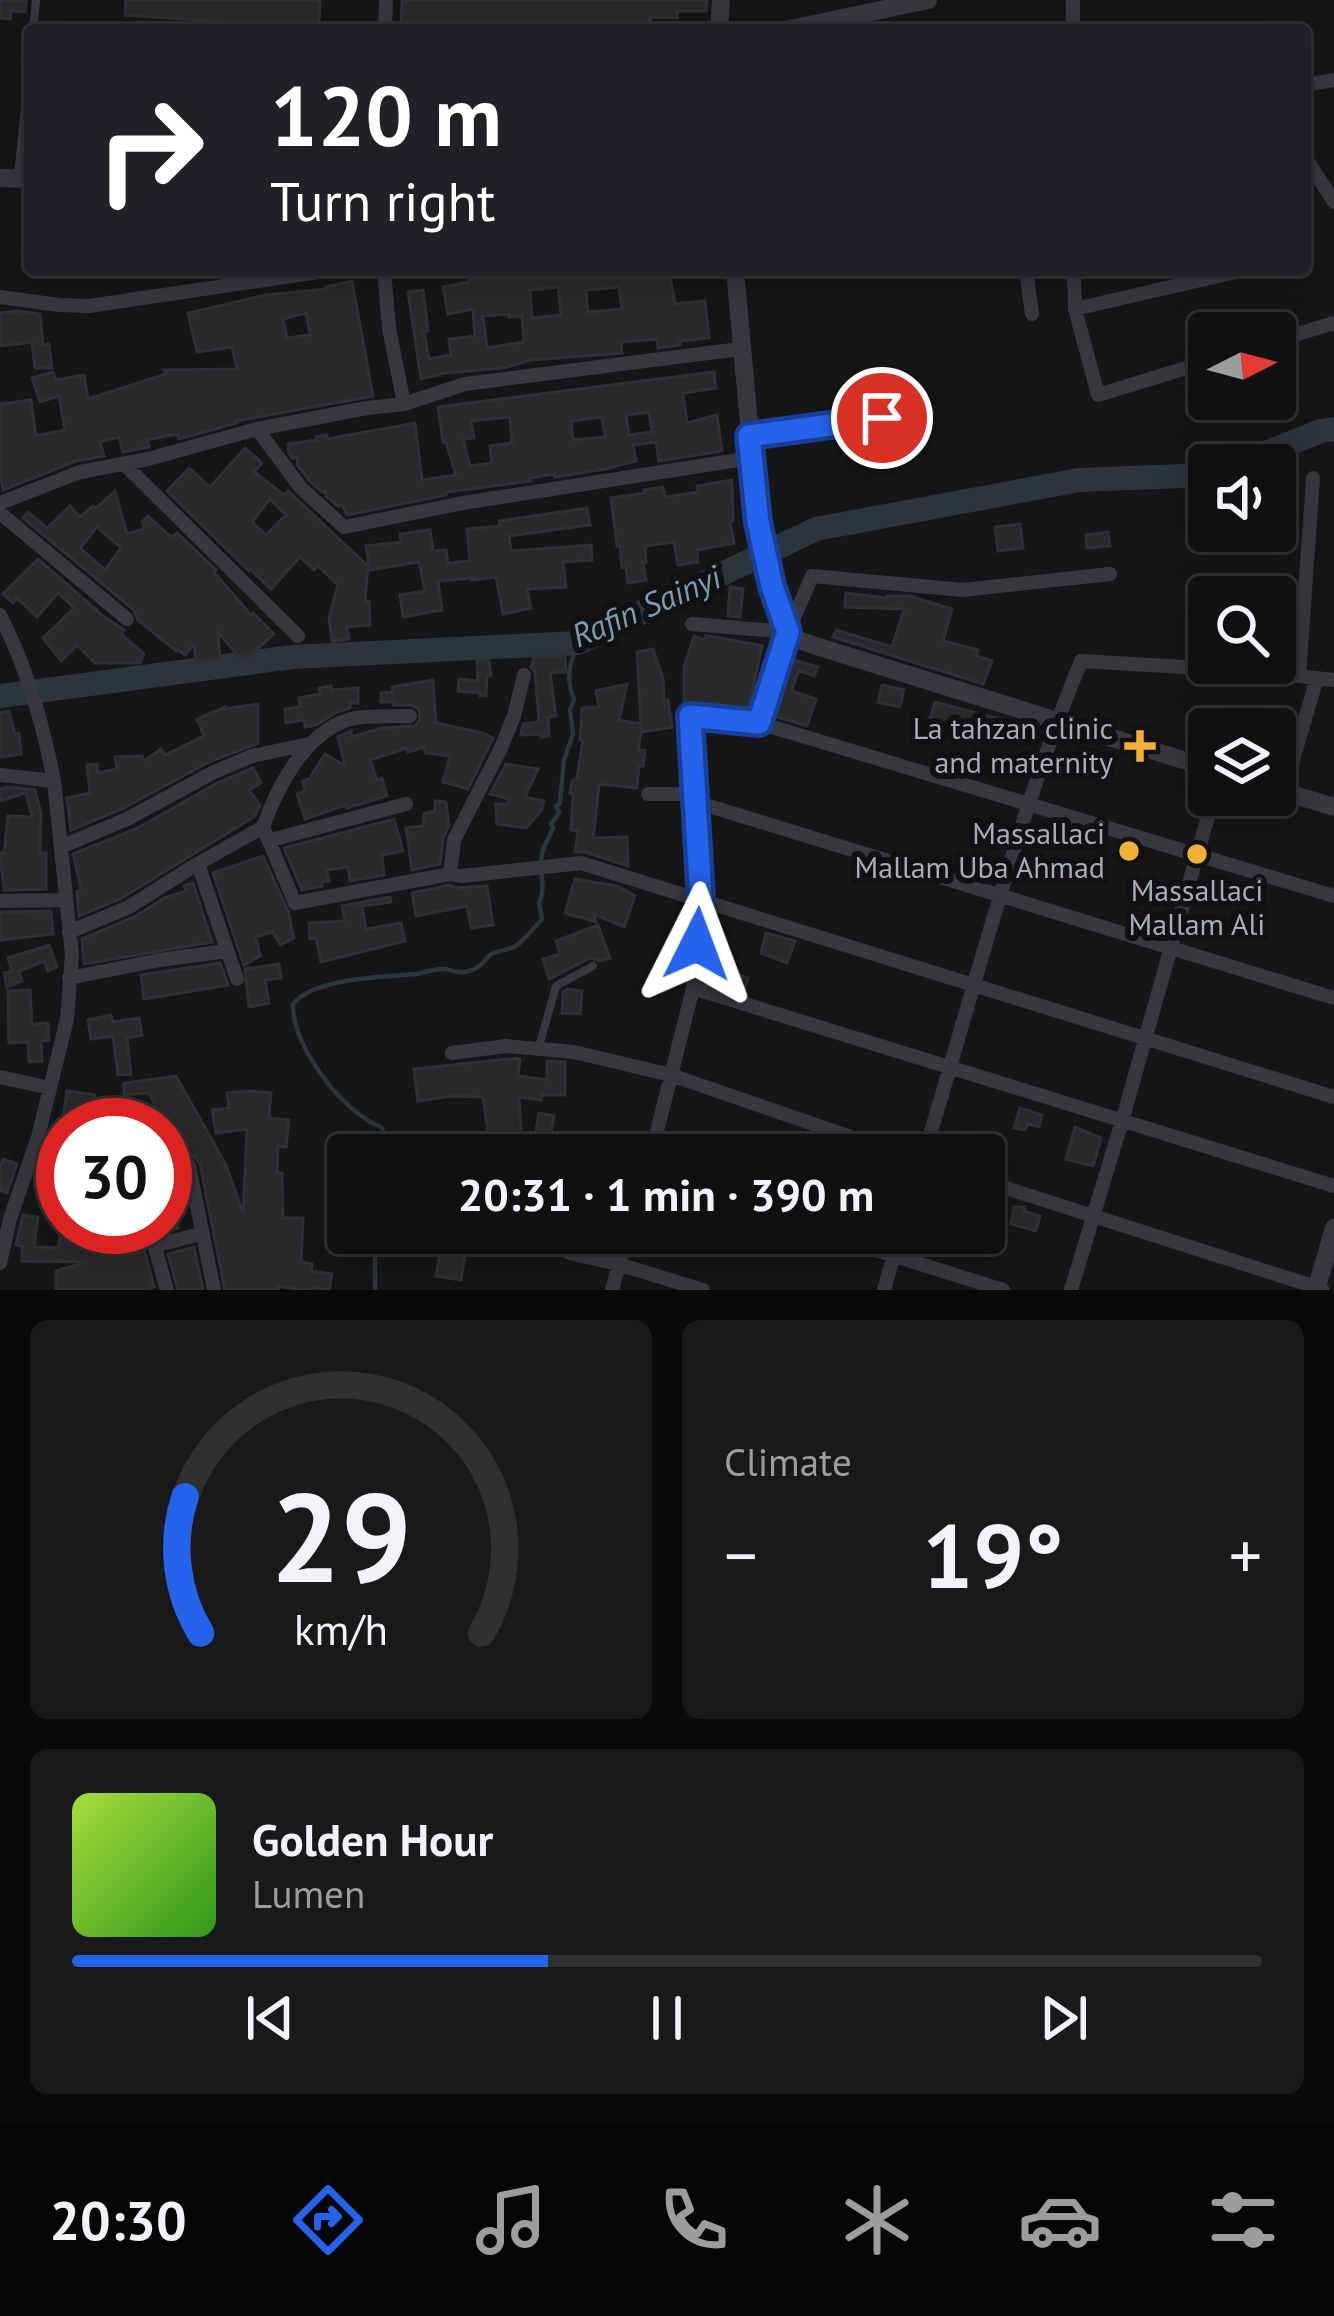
<!DOCTYPE html>
<meta charset="utf-8">
<style>
body{margin:0;font-family:"PT Sans",sans-serif;background:#19191b;color:#f1f3f6;height:100vh;display:flex;flex-direction:column;font-size:45px;white-space:nowrap}
*{box-sizing:border-box;margin:0}
p{font-size:39px;color:#9c9d9f}
.icon{flex:none;width:66px;height:66px;fill:none;stroke:currentColor;stroke-width:2;stroke-linecap:round;stroke-linejoin:round}
.map{position:relative;height:1290px;overflow:hidden}
.drawer{display:flex;flex-direction:column;gap:30px;padding:30px;background:#09090a;flex:1}
.drawer>*{flex:none}
.hud{position:absolute;left:24px;top:24px;width:1287px;height:252px;border-radius:12px;box-shadow:0 6px 30px #0003,0 0 0 3px #303032;background:#202124;color:#fff;overflow:hidden}
.needle{width:78px;rotate:84deg}
.fabs{position:absolute;left:1188px;top:312px;display:grid;gap:24px}
.fabs a{display:grid;place-items:center;width:108px;height:108px;border-radius:12px;background:#101012;box-shadow:0 6px 30px #0003,0 0 0 3px #303032;font-size:60px}
.speed{position:absolute;left:36px;top:1098px;display:flex;gap:24px;font-size:60px;font-weight:700;text-align:center}
.speed>*{display:grid;place-content:center;width:156px;height:156px;border-radius:50%;background:#101012;box-shadow:0 6px 30px #0003,0 0 0 3px #303032;line-height:1}
.speed .limit{border:18px solid #d22;background:#fff;color:#111}
.pin{position:absolute;display:grid;place-items:center;width:102px;height:102px;color:#fff;margin:-51px;border:6px solid #fff;border-radius:50%;box-shadow:0 3px 12px #0007}
.me{position:absolute;width:132px;margin:-66px;rotate:3deg;stroke-linejoin:round;filter:drop-shadow(0 0 9px #0008)}
.turn{display:flex;align-items:center;gap:42px;height:252px;padding:0 48px;font-size:54px}
.turn .icon{width:156px;height:156px;stroke-width:2.5}
.turn b{display:block;font-size:84px;line-height:102px}
.big{font-size:90px;font-weight:800;line-height:1.1}
.drawer .card{flex:1;display:flex;flex-direction:column;justify-content:center;gap:18px;min-width:0;padding:0 42px;border-radius:18px;background:#19191b}
.drawer .dial{align-items:center;gap:0}
.dial svg{height:312px;overflow:visible;fill:none;stroke:#303032;stroke-width:7;stroke-linecap:round;text-anchor:middle}
.dial text{fill:#f1f3f6;stroke:none}
.song{display:flex;align-items:center;gap:36px}
.cover{width:144px;height:144px;border-radius:18px;background:linear-gradient(135deg,hsl(80 70% 55%),hsl(110 70% 35%))}
.played{height:12px;border-radius:6px;background:linear-gradient(90deg,#2563eb 40%,#303032 40%)}
.keys{display:flex;justify-content:space-around;direction:ltr}
.heat{display:flex;justify-content:space-between;align-items:center;font-size:66px;direction:ltr}
.drawer .tiles{flex:1;display:grid;gap:30px;grid-template-columns:1fr 1fr}
.card:last-child{grid-column:span 2}
.trip{position:absolute;left:327px;top:1134px;width:678px;height:120px;border-radius:12px;background:#101012;box-shadow:0 6px 30px #0003,0 0 0 3px #303032;font-weight:800;line-height:120px;text-align:center}
.tab-bar{display:flex;height:192px;justify-content:space-around;align-items:center;background:#060607;color:#9c9d9f}
.tab-bar .icon{width:84px;height:84px}
.tab-bar .selected{color:#2563eb}
.tab-bar b{font-size:54px;color:#f1f3f6}
.map>svg:first-child{display:block}
.lines{fill:none;stroke-linecap:round;stroke-linejoin:round}
.stream{stroke:#2c353c;stroke-width:4.5}
.river{stroke:#2c353c;stroke-width:24}
.building{fill:#29292c;stroke:#303034;stroke-width:3;fill-rule:evenodd}
.service{stroke:#37383d;stroke-width:8}
.minor{stroke:#37383d;stroke-width:14}
.tertiary{stroke:#37383d;stroke-width:18}
.route-casing{stroke:#184099;stroke-width:30}
.route{stroke:#2563eb;stroke-width:21}
.poi-dot{fill:#f2b134;stroke:#111113;stroke-width:4.5}
.labels{text-anchor:middle;stroke-width:12;stroke-linejoin:round;paint-order:stroke}
.poi-label{font-size:30px;fill:#a8adb8;stroke:#111113;text-anchor:end}
.water-label{font-size:33px;font-style:italic;fill:#7f9bb3;stroke:#111113}
</style>
<div class="map">
<svg width="1334" height="1290" viewBox="0 0 1334 1290">
<rect width="100%" height="100%" fill="#161618"/>
<g class="lines">
<!-- stream -->
<path class="stream" d="M388,1155L386,1138L381,1127C344,1114 291,1045 293,1004C313,978 384,977 416,974C425,973 435,968 443,969C454,969 457,975 469,971C481,968 482,962 490,955C498,950 509,950 516,946C526,939 534,927 542,919L539,903C547,888 538,870 542,854C544,844 551,835 553,827L551,824L559,813L556,806L560,803L564,760L573,734L570,710L574,699C565,678 570,663 578,643
M375,1233V1290"/>
<!-- river -->
<path class="river" d="M1235,465L1321,431L1334,429
M0,696L292,657L578,643L816,529L1079,480L1209,475"/>
</g>
<!-- building -->
<path class="building" d="M0,0H26L25,12L11,11L10,19L0,18Z
M126,0H320L319,28L125,15Z
M402,0H707L706,11H677V18L650,17L651,21L581,30H401Z
M556,270H669L675,304L705,301L709,338L680,341V345L658,348L657,339L621,342L622,353L531,360L503,368L446,373L421,379L408,292L423,290L428,331L424,332L429,359L451,355L449,339L475,336L473,309L448,314L443,287L469,282V280ZM558,287L561,315L532,318L530,290ZM619,287L622,309L588,312L586,290ZM509,314V317L522,316L524,342L487,348L483,316Z
M352,281L373,396L236,421L237,423L179,439L177,434L147,440L149,447L123,452L119,437L100,442L104,456L76,461L3,490L0,473V404L31,400L36,436L65,430L59,396L40,402L32,378L53,372L56,380L84,375L88,399L166,374L164,370L237,369L232,347L197,352L188,313L266,295L327,289L326,287ZM306,313L310,335L287,338L283,319Z
M18,311L40,314L43,345L49,344L52,368H35L32,342L0,346V313Z
M714,372L716,388L683,393L687,423L717,415L722,451L659,461L656,442L633,445L636,461L605,469L555,477V474L530,478L531,481L446,492V495L347,515L342,505L338,506L326,496L325,491L322,492L309,480L298,466L297,457L292,458L289,453L288,444L317,440L316,437L327,435V439L415,423L422,480L456,475L446,442H443L438,407ZM649,412L652,432L629,435L626,415ZM510,417L512,443L490,446L492,463L470,466L463,439L474,438L471,421ZM602,417L605,437L573,440L571,421Z
M245,448L262,463L254,472L284,495L288,491L368,566L365,601H369L370,625L347,627L349,639L332,641L329,618L338,585L318,566L314,570L300,557L271,589L250,569L249,571L167,491L189,468L210,487ZM270,499L286,515L266,535L252,522Z
M732,480L733,521L730,522L734,543L697,550L698,562L678,565L674,542L645,546L646,562H643L646,580L628,583L626,568H622L620,546H617L611,498L645,493L644,490L663,487L665,497L698,492L697,486Z
M115,491L127,534L144,529L142,522L148,516L171,537L177,533L216,570L214,572L251,615L253,613L274,634L248,657L238,656L218,632L220,659L196,661L194,644L185,655L177,649L176,651L138,620L134,610L23,518L28,512L47,528L70,506L80,517L93,506L96,508ZM97,527L121,548L105,570L80,548Z
M587,508L590,525L509,536L511,551L591,545L592,560L563,562L566,587L527,589L531,608L503,614L496,577L472,580V578L438,581L442,610L403,617L400,595L425,591L419,562L370,570L366,546L401,542L400,534L430,530L433,551L446,550L448,563L470,561L467,529L500,526L499,521Z
M1020,524L1023,548L998,551L995,527Z
M1108,532L1110,546L1087,548L1086,535Z
M38,559L103,616L124,630L121,634L144,654L140,663H95L77,645L61,661L43,638L74,608L58,593L37,617L17,598L13,603L3,594Z
M730,587L743,589L740,617L728,616Z
M846,593L887,598V596H910L952,609L943,641L978,650L976,656L992,661L983,684L833,637L836,630L892,647L904,609L845,607Z
M694,636L705,640L706,636L715,637L762,646L748,710L715,703V706L684,702V667Z
M653,649L663,678L664,701L668,700L672,727L642,732V727L638,750H645L643,766H639L637,788L599,784L596,813L593,838L627,837L628,866L584,852H575L578,831L571,830L573,794L570,793L572,781L577,778L583,740H580L582,708L599,707L596,691L627,684L619,720L641,724L637,652Z
M565,656L566,672L550,673L556,716L548,717L549,736L541,737V734L521,735L523,724L539,722L535,673L531,667L534,657Z
M791,659L818,667L814,676L799,670L791,691L816,699L807,726L773,716Z
M489,660L491,676H487L486,696H480V693L458,691L459,679L478,681L477,661Z
M433,680L436,723L483,733L493,738L468,789L443,782L450,756L425,753V747L408,752L407,748L370,760L377,780L382,778L387,796L347,808L346,805L305,819L297,794L305,791L303,781L309,779L325,754L345,766L338,737L351,731V737L381,728L415,726L420,720L419,709L411,705H394V702H381V693L393,692L392,687Z
M882,685L904,690L900,707L878,702Z
M331,686L332,690L358,688V703H350V708L337,712L316,725L305,727L304,720L286,723L285,709L300,707L299,698L320,694L319,688Z
M935,702L1010,722L1005,740L930,718Z
M258,704V743L209,762L122,809L71,830L67,798L90,793L87,765L97,764L98,773L117,769L115,757L142,756L144,761L161,749L165,755L204,736L197,719L225,707V709Z
M9,711L15,734L19,733L21,754L0,757V713Z
M506,764L538,769L525,797L544,801L541,811L526,828L497,824L496,804H508L509,799L490,794Z
M253,768L261,783L249,790L260,805L255,816L122,898L79,916L77,892L81,889L73,854L136,829L219,782Z
M7,787L35,790L41,814L40,853H46V889L4,890L0,853H4L8,816L32,817L26,793L0,801V789Z
M435,801L446,802L449,826L443,838L440,864L412,870L406,828L423,826L424,814L435,811Z
M394,819L403,851L382,855L384,875L350,881L348,867L327,870L329,881L322,882V886L302,890L284,848Z
M263,856L288,911L294,938L280,945L273,932L256,937L260,956L244,965L213,873Z
M575,879L617,886L635,896L624,927L594,914L596,922L565,913Z
M193,883L212,942L84,964L82,939L134,917L164,898L186,891L184,886Z
M450,885L456,888L487,886L493,925L471,928L467,906L416,916L412,893Z
M390,897L391,902L362,906L366,929L401,923L405,941L321,962L316,938L310,939L309,923L345,921L342,906Z
M51,911L53,934L1,940L0,912Z
M598,925L610,958L600,961L590,958L549,979L543,959L560,954L556,941Z
M766,933L795,941L787,963L761,953Z
M49,945L57,967L48,971L44,961L19,971L22,981L7,987L4,973L12,971L8,958Z
M220,963L228,985L144,999L141,975Z
M279,964L281,978L265,980L269,1003L249,1007L245,969Z
M714,967L748,978L744,992L711,982Z
M567,989L582,991L580,1014L562,1013L563,992Z
M30,990L32,1024L48,1023L49,1040L41,1041L42,1061L29,1062L28,1042L9,1043L8,991Z
M111,1015L113,1022L139,1018L142,1035L127,1038L131,1074L118,1075L113,1036L91,1039L88,1020Z
M517,1058L520,1059L518,1076L547,1080V1061L565,1062V1095H542L541,1100L519,1097L522,1145L517,1144V1153L471,1155L470,1140L489,1138L483,1097L452,1096L418,1101L414,1069Z
M176,1076L226,1165L243,1213L247,1129L216,1133L212,1110L229,1108L227,1093L249,1091L271,1093L269,1118L289,1120L286,1147L278,1146L277,1173H282L283,1218H303L301,1262L312,1264L311,1271L332,1274L329,1290L314,1287V1290H302L278,1286V1290H225L200,1164L194,1156L186,1155L178,1164L186,1206L173,1208L178,1228L164,1232L165,1124L149,1093L124,1095V1083Z
M67,1091L95,1095L89,1125H62Z
M1020,1108L1042,1115L1039,1127L1028,1124L1025,1130L1014,1128Z
M539,1113L554,1116L548,1150L533,1147Z
M1075,1127L1101,1138L1093,1166L1066,1159Z
M3,1159L17,1164L7,1193L0,1190V1167Z
M1014,1207H1025L1024,1211L1040,1216L1036,1231L1011,1224Z
M23,1215L38,1217L34,1247L59,1248L60,1227H138L154,1287L144,1290H56V1271L87,1262L22,1261V1246L16,1245Z
M194,1247L203,1290H178L168,1254Z
M441,1250L465,1254L461,1280L436,1276Z"/>
<g class="lines">
<!-- service -->
<path class="service" d="M33,30L36,0
M18,176L30,58
M539,1047L556,986L593,966"/>
<!-- minor -->
<path class="minor" d="M385,30L386,0
M1073,30V0
M1305,85L1334,80
M1305,157L1334,202
M384,270L389,328L404,404
M1026,270L1032,314
M1074,270L1075,309L1098,395L1209,361
M0,297L59,305L89,306L332,270
M1075,309L1244,270
M1275,341L1334,323
M257,429L301,488L344,527L463,503L751,458
M749,436L927,413
M124,464L298,636
M0,503L80,472L148,459L257,429L367,408L404,404L465,384L740,349
M0,513L127,619
M0,615C27,668 43,723 54,781
M692,624L788,632
M1299,676L1313,478
M759,723L788,632L812,576L963,590L1110,574
M0,775L54,781L72,954L67,1019L38,1137L10,1219L0,1263
M1284,791L1317,678
M648,794H695
M696,802L1334,998
M263,827L295,903L450,874L462,876L581,863L1334,1097
M271,840L406,804
M63,846L127,819L214,772L252,756L309,744
M198,864L237,979
M450,874L454,840L501,748L514,716L524,675
M0,901L65,900
M69,932L129,907L194,866L263,827C277,788 302,739 342,722C360,714 390,717 410,716
M69,978L160,960L227,951
M693,988L1334,1186
M452,1053L506,1046L574,1052L671,1075L903,1155
M0,1077L50,1088
M651,1155L693,988L701,900L690,715L759,723L1334,896
M924,1155C974,990 1016,821 1081,661L1253,671L1334,680
M189,1166L214,1290
M984,1181L1322,1289
M149,1227L167,1290
M822,1233L1003,1290
M154,1246L200,1234
M569,1253L618,1264L703,1290
M612,1290L627,1233
M884,1290L900,1233
M1071,1290L1122,1121L1214,795"/>
<!-- tertiary -->
<path class="tertiary" d="M719,30L721,0
M786,30L928,0
M0,178L30,179
M735,270L758,522L772,586L788,632L795,639L832,651L1209,768
M1275,789L1334,807
M1316,1290L1334,1228"/>
</g>
<g class="lines">
<!-- route casing -->
<g class="route-casing">
<path id="route" d="M697,944L701,899L690,716L759,723L788,632L772,586L758,522L749,436L882,418"/>
</g>
<!-- route -->
<use href="#route" class="route"/>
</g>
<!-- markers -->
<g class="poi-dot">
<path d="M1134 728h12v12h12v12h-12v12h-12v-12h-12v-12h12z"/>
<circle cx="1129" cy="851" r="12"/>
<circle cx="1197" cy="854" r="12"/>
</g>
<g class="labels">
<!-- poi labels -->
<g class="poi-label">
<text x="1113" y="739">La tahzan clinic<tspan x="1113" dy="34">and maternity</tspan></text>
<text x="1105" y="844">Massallaci<tspan x="1105" dy="34">Mallam Uba Ahmad</tspan></text>
<text x="1197" y="901" text-anchor="middle">Massallaci<tspan x="1197" dy="34">Mallam Ali</tspan></text>
</g>
<!-- water labels -->
<g class="water-label">
<text transform="translate(646 606) rotate(-23)" y="12">Rafin Sainyi</text>
</g>
</g>
</svg>
<div class="fabs">
<a><svg class="needle" viewBox="-14 -14 28 28"><path d="M0-13l5 13h-10z" fill="#e53935"/><path d="M0 13l5-13h-10z" fill="#9c9d9f"/></svg></a>
<a><svg class="icon" aria-label="sound" viewBox="0 0 24 24"><path d="M4 9h4l5-4v14l-5-4H4zM17 9q2 3 0 6"/></svg></a>
<a><svg class="icon" aria-label="search" viewBox="0 0 24 24"><circle cx="10" cy="10" r="6"/><path d="M15 15l6 6"/></svg></a>
<a><svg class="icon" aria-label="layers" viewBox="0 0 24 24"><path d="M12 4l9 5-9 5-9-5zM3 14l9 5 9-5"/></svg></a>
</div>
<div class="speed"><div class="limit">30</div></div>
<div class="pin" style="left:882px;top:418px;background:#d93025"><svg class="icon" aria-label="arrive" viewBox="0 0 24 24"><path d="M6 21V4h12l-3 4 3 4H6"/></svg></div>
<svg class="me" style="left:697px;top:944px" viewBox="-20 -20 40 40"><path d="M0-17L14 15 0 8-14 15z" fill="#2563eb" stroke="#fff" stroke-width="4"/></svg>
<div class="trip">20:31 · 1 min · 390 m</div>
<div class="hud">
<div class="turn"><svg class="icon" aria-label="right" viewBox="0 0 24 24"><path d="M7 20v-9h11M14 6l5 5-5 5"/></svg><div><b>120 m</b>Turn right</div></div>
</div>
</div>
<section class="drawer">
<div class="tiles">
<div class="card dial"><svg viewBox="0 0 100 80">
<path d="M14 69A42 42 0 1 1 86 69"/>
<path d="M14 69A42 42 0 0 1 10 34" stroke="#2563eb"/>
<text x="50" y="56" font-size="32" font-weight="700">29</text>
<text x="50" y="72" font-size="11">km/h</text>
</svg></div>
<div class="card"><p>Climate</p>
<div class="heat"><a>−</a><b class="big">19°</b><a>+</a></div>
</div>
<div class="card">
<div class="song"><i class="cover"></i><div><b>Golden Hour</b><p>Lumen</p></div></div>
<div class="played"></div>
<div class="keys"><svg class="icon" aria-label="previous" viewBox="0 0 24 24"><path d="M18 5L8 12l10 7zM5 5v14"/></svg><svg class="icon" aria-label="pause" viewBox="0 0 24 24"><path d="M8 5v14M16 5v14"/></svg><svg class="icon" aria-label="next" viewBox="0 0 24 24"><path d="M6 5l10 7-10 7zM19 5v14"/></svg></div>
</div>
</div>
</section>
<nav class="tab-bar">
<b>20:30</b>
<svg class="icon selected" aria-label="directions" viewBox="0 0 24 24"><path d="M12 3l9 9-9 9-9-9zM9 14v-3h6M13 9l2 2-2 2"/></svg>
<svg class="icon" aria-label="music" viewBox="0 0 24 24"><path d="M9 18V5l10-2v13"/><circle cx="6" cy="18" r="3"/><circle cx="16" cy="16" r="3"/></svg>
<svg class="icon" aria-label="phone" viewBox="0 0 24 24"><path d="M5 4h4l2 5-3 2q2 4 5 5l2-3 5 2v4C11 20 4 13 5 4z"/></svg>
<svg class="icon" aria-label="climate" viewBox="0 0 24 24"><path d="M12 3v18M4 7l16 10M4 17L20 7"/></svg>
<svg class="icon" aria-label="car" viewBox="0 0 24 24"><path d="M5 17H2v-5l4-1 3-4h7l3 4 3 1v5h-3M9 17h6M6 11h13"/><circle cx="7" cy="17" r="2"/><circle cx="17" cy="17" r="2"/></svg>
<svg class="icon" aria-label="filters" viewBox="0 0 24 24"><path d="M4 7h16M4 17h16"/><circle cx="9" cy="7" r="2"/><circle cx="15" cy="17" r="2"/></svg>
</nav>
